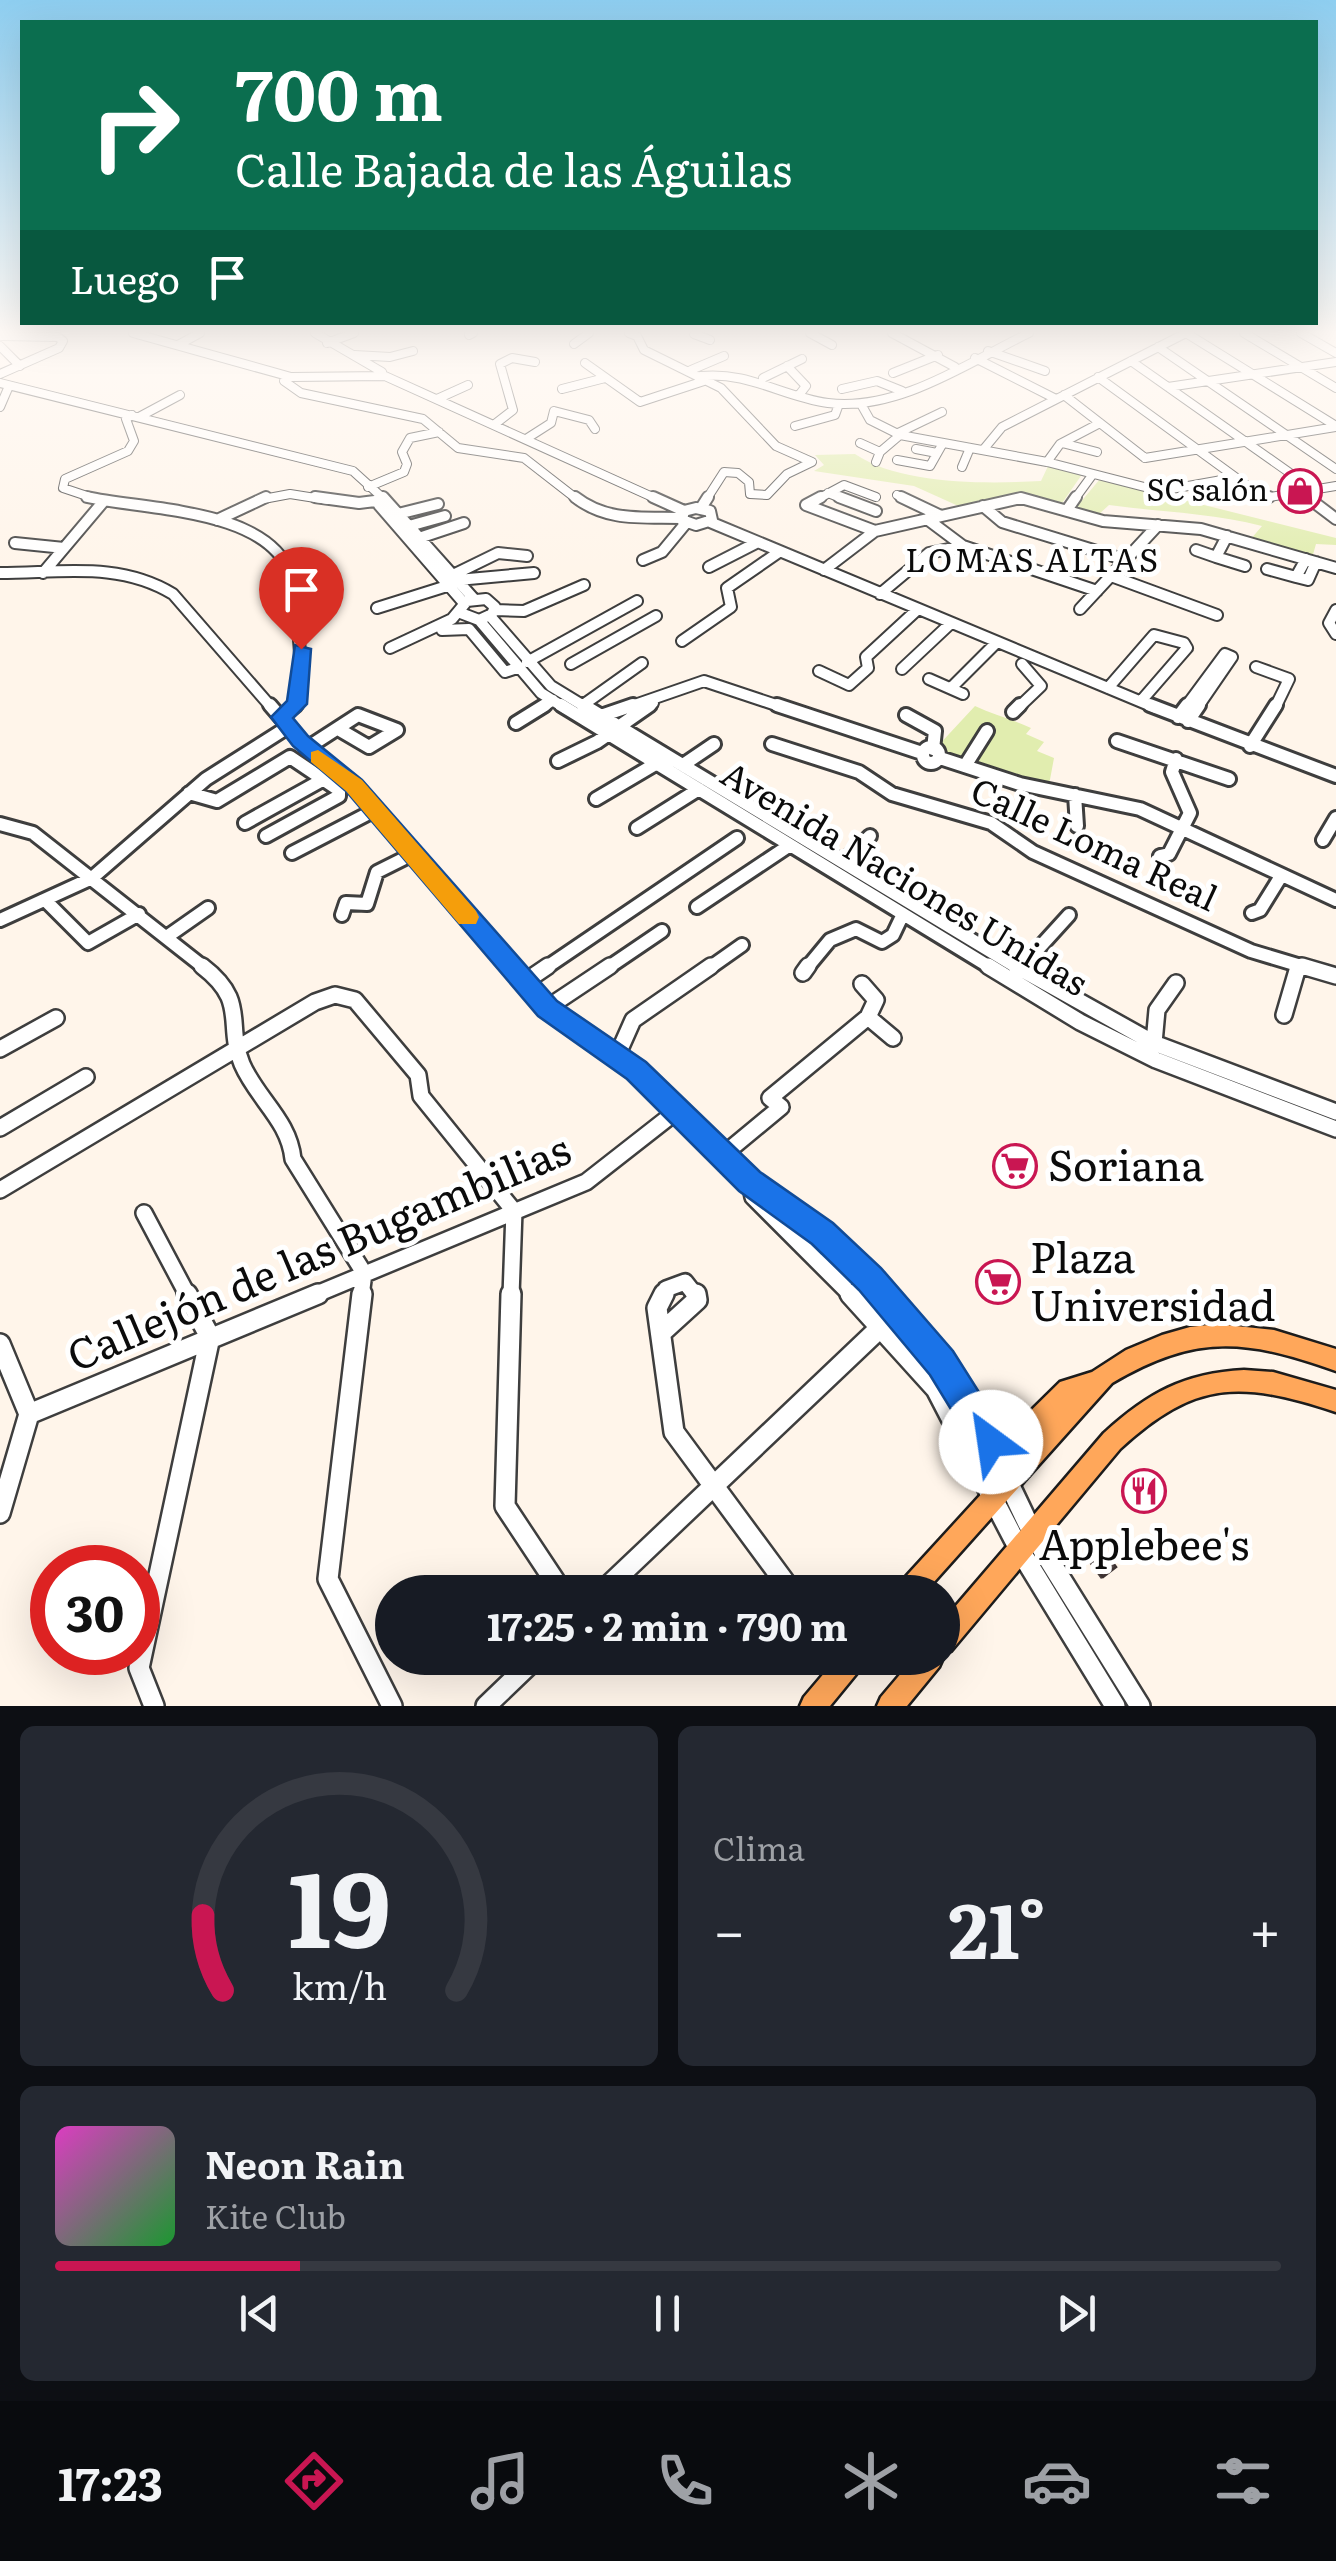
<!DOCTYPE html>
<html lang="es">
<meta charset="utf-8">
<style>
body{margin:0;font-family:Literata,serif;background:#242831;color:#f1f3f6;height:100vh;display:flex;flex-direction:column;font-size:38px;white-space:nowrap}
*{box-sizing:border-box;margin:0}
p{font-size:32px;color:#9ea1a6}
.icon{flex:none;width:55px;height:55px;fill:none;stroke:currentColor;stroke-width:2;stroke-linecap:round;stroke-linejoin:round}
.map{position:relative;height:1706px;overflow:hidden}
.side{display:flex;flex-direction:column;gap:20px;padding:20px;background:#0d0f14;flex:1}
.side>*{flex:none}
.top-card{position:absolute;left:20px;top:20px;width:1298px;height:305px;border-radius:0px;box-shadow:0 10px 40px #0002;background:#0b6e4f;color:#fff;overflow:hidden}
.speed{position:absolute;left:30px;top:1545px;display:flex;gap:20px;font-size:50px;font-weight:700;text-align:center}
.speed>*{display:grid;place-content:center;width:130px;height:130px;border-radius:50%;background:#171b24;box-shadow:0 10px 40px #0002;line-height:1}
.speed .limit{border:15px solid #d22;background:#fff;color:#111}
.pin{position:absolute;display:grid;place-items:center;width:85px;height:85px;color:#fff;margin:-102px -42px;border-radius:50% 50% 50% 0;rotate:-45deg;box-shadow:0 0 10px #0007}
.pin .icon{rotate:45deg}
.me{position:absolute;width:110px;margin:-55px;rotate:329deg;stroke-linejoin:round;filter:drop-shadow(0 0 8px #0008)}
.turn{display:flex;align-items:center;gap:35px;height:210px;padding:0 50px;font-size:45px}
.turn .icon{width:130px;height:130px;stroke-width:2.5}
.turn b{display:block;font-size:70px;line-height:85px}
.then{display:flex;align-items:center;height:95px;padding:0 50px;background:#0003;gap:20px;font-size:38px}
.big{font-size:75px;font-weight:700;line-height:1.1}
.side .tile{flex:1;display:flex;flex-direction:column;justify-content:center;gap:15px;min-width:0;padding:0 35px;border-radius:15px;background:#242831}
.side .dial{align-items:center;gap:0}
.dial svg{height:260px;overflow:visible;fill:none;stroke:#363941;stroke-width:7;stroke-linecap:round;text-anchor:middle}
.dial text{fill:#f1f3f6;stroke:none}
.song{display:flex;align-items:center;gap:30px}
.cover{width:120px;height:120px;border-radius:15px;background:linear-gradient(135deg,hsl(310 70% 55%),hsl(130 70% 35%))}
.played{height:10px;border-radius:5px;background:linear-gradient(90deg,#c91652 20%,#363941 20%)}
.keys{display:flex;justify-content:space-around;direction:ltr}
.heat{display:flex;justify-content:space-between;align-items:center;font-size:55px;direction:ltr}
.side .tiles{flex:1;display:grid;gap:20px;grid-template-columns:1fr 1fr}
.tile:last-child{grid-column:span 2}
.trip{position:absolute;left:375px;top:1575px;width:585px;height:100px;border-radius:50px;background:#171b24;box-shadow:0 10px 40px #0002;font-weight:700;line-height:100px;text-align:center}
.dock{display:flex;height:160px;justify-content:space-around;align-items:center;background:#090b0e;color:#9ea1a6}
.dock .icon{width:70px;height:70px}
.dock .selected{color:#c91652}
.dock b{font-size:45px;color:#f1f3f6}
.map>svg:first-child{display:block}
.green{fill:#e1edaf}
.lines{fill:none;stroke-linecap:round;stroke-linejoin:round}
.minor-far4-casing{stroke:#3e3e3e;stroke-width:10}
.minor-far3-casing{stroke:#3e3e3e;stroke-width:14}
.minor-far2-casing{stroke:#3e3e3e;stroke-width:18}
.minor-far1-casing{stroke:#3e3e3e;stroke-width:20}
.minor-casing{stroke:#3e3e3e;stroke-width:24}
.major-casing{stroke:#1c1c1c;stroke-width:5}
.minor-far4{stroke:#fff;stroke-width:8}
.minor-far3{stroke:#fff;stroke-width:10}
.minor-far2{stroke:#fff;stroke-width:12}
.minor-far1{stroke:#fff;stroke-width:15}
.minor{stroke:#fff;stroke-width:19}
.major{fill:#ffa75a;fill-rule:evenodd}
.wall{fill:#493e3d}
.building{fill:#554847;stroke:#3c3232;stroke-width:2.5}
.route{fill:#1a73e8;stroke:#114b97;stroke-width:2.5}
.slow{fill:#f59e0b}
.labels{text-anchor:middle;stroke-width:10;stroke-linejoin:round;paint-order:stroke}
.far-poi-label{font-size:30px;fill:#0b0b0b;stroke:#fff;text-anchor:end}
.far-neighbourhood-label{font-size:32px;letter-spacing:2.5px;fill:#0b0b0b;stroke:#fff}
.street-label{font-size:35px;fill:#0b0b0b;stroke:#fff}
.near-poi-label{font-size:42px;fill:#0b0b0b;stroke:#fff;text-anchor:start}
.near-street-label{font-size:42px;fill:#0b0b0b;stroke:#fff}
</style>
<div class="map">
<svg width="1336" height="1706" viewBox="0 0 1336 1706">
<rect width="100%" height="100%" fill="#fff5ea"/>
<!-- green -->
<path class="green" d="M855,454C900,485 987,484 1041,481L1049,464L1083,473L1060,506L1023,496L965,509L914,486L814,471L824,465L815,455Z
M1100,479L1336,538V545L1316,544L1312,558L1250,540L1262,526C1212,513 1160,512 1109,505L1097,516L1074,510Z
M975,706C994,715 1012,719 1031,728L1026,734L1044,742L1037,751L1054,758L1049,785L1013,777L936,748Z"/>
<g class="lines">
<!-- minor-far4 casing -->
<g class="minor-far4-casing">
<path id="minor-far4" d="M133,333L291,377L385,376L659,500
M315,333L382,372
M629,333L637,336L644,350L721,388L776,446L812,462L787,474L767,495L750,494L749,482L738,473L724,472L706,500
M810,333L832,345
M892,333L955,367
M1186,333L1336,426
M1244,333L1336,388
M1301,333L1336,353
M694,334L710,340
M469,335L473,333
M327,343L354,333
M574,344L589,333
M178,345L200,333
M0,346L20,366
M1158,347L1336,469
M988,351L1045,371
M355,355L390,357L413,351
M975,358L1056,399
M1131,361L1314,490
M585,363L640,402L707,380
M787,366L806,386L799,395
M691,370L724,356
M893,373L938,355
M0,374L59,348L63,341L58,337L2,336
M701,376C748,371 783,397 828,403C898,412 969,362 1029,333
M289,377L284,381L301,393L423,419L458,448L524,458L578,500
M1098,377L1264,498
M763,378L802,359
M0,383L353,471L385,500
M1168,387L1336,362
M562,389L605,378
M842,389L877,381L902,391
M1064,395L1145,458
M437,399L468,385
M861,404L870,420L900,435L1047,462L1160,491L1233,478
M0,407L9,386
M139,417L180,395
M495,424L513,410L500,364L512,358L535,362
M795,426L835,415L839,404
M896,434L942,412
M526,439L551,423L554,411L589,420L595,429
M860,443L880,452
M1062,443L1097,452
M916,449L937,453
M983,450L1002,427L1186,333
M1145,458L1336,427
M897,460L930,466L943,443
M876,462L880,452L900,435
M1047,462L1060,444L1100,423
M962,467L970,448
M368,487L404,472L407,464L402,452L410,438L439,432
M1205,487L1264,498L1336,486
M1300,492L1310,500
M828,493L846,500
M897,495L907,500
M99,500L63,488L65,479L128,451L134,441L126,419L132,415
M258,500L290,494L328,500
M816,500L844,485L876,497
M1014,500H1027
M1074,500L1093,474"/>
</g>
<!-- minor-far3 casing -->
<g class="minor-far3-casing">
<path id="minor-far3" d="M87,497C144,510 266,508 290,573C296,587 295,604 297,619C300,648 303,675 297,704L293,708
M315,497L359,503L383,500
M383,497L474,599
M575,497C607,522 642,517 681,518
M653,497L684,511
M839,497L876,511
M901,497L941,516
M1259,497H1269
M1307,497L1336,519
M379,505L463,602
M806,505L821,497
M806,505L875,531
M983,506L1002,522L1126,560
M696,508L710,511L712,520L696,525L682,520L684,511Z
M701,508L708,497
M1067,510L1076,497
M398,514L438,504
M927,519L963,546L1097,591
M217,520L266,497
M710,522L1156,708
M409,526L445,516
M419,538L464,523
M15,543L64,548
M1196,550L1216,557L1227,536
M1216,557L1245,566
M643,560L662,552L686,523
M709,567L756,543
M1267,569L1296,577L1306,559
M824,570L875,531L1021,498L1103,521L1201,529L1336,568
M0,573C60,573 119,561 173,594L272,708
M43,573L103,502
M453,575L498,553L527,556
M1111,576L1217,615
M1296,577L1308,580L1316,562
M458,580L534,573
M880,594L929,553L963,546
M377,608L447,586
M1080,609L1158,525
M495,610L524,611L584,585
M1336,610L1329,623L1336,634
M490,616L551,686L587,708
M479,620L541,693L565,708
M442,630L469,629L505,672L517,668
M682,641L731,607L727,588L779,552
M390,648L452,619L467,601L486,599L495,607L492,614L479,620L458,612
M527,662L637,601
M571,664L656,616
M1256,667L1289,679L1275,708
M902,669L951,623
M819,671L849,685L868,668L866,657L918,609
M929,679L963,694
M952,687L997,642
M1108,688L1154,635L1184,643L1187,648L1141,701
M583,705L642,663
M541,708L553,700
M626,708L704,681L785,708
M646,708L653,703
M1018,708L1041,686L1022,664
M1185,708L1225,654L1232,657L1197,708"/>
</g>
<!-- minor-far2 casing -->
<g class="minor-far2-casing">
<path id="minor-far2" d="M270,705L307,748L354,786L513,969
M561,705L993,969
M583,705L1020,969
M777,705L922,753
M1150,705L1336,776
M1013,712L1020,705
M906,715L935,731L933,749
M601,716L633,705
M281,717L296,705
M1178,717L1187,705
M1188,721L1199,705
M516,723L545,705
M340,730L369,747L397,730
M1117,741L1229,779
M772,744L859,772L892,794L991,823L1033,852L1251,951L1311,969
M1250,746L1276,705
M923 755a8 8 0 1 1 16 0a8 8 0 1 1-16 0Z
M307,748L358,715L397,730
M940,758L1020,784L1140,809L1336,900
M558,761L597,742L650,705
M683,765L714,744
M965,766L987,731
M189,793L217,801L290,757L339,790V796L266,836
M1075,795L1077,826
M596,799L657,763
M245,823L324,779
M0,824L33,833L206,969
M637,828L699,789
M1323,840L1336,818
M292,853L375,810
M1160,856L1169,854L1190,813L1172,772L1176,759
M844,861L870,836
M45,900L88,943L139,914
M697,907L790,845
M1252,913L1260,910L1281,876
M342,915L346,903L367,904L377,872L413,854
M0,920L92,878L206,779L288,727
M168,936L208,908
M544,969L737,838
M606,969L662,931
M708,969L742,945
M806,969L830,940L856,929L882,942L893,935L903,914
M1020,969L1069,915"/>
</g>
<!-- minor-far1 casing -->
<g class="minor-far1-casing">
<path id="minor-far1" d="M202,966C249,1002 225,1023 242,1064C257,1099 289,1120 293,1159L364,1273L361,1296
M511,966L547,1008L636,1070L750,1182L822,1233L886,1296
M988,966L1080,1022L1156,1060L1336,1129
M1016,966L1154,1043L1336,1112
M1302,966L1336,976
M1020,969L1023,966
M803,973L808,966
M523,983L548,966
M862,984L876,1000L868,1017
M547,1008L610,966
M1284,1015L1298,967
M1154,1043L1157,1010L1176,983
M0,1049L56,1018
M617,1056L633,1020L711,966
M0,1128L86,1077
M723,1155L781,1107L770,1098L868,1017L893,1038
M750,1182L753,1197L852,1296
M0,1190L315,1002L335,995L355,1000L418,1075L421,1096L514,1211L511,1296
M144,1213L188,1296
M825,1261L847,1275L870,1279L871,1296
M312,1296L586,1182L678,1110
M663,1296L666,1289L685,1282L696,1296"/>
</g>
<!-- minor casing -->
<g class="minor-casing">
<path id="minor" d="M362,1294L328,1579L392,1706
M511,1294L505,1506L562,1592
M664,1294L657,1308L674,1432L792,1592
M850,1294L936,1389L1019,1549L1115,1706
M871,1294L885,1319
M884,1294L979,1421L1033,1534L1140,1706
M663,1331L697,1300L696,1294
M0,1344L29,1414L0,1513
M29,1414L318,1294
M602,1592L882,1326
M154,1706L139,1668L210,1337L187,1294
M486,1706L536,1658"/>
</g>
<!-- major casing -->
<g class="major-casing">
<path id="major" d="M1217,1324L1274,1330L1336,1349V1371C1246,1339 1197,1333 1112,1383L925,1592H897L900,1583L1018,1454L1012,1456L983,1450L980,1442L983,1434L991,1431L1008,1433L1060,1382L1092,1372L1126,1350L1162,1335L1190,1327Z
M1244,1370L1273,1372L1336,1390V1412C1241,1381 1196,1379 1120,1449L951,1651L942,1654V1622L1104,1433C1148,1393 1184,1373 1244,1370Z
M837,1658H866L862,1667L830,1706H800L804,1697Z
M914,1658H943L939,1667L907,1706H877L881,1697Z"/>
</g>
<!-- minor-far4 -->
<use href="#minor-far4" class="minor-far4"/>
<!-- minor-far3 -->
<use href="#minor-far3" class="minor-far3"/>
<!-- minor-far2 -->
<use href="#minor-far2" class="minor-far2"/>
<!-- minor-far1 -->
<use href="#minor-far1" class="minor-far1"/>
<!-- minor -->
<use href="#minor" class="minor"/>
<!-- major -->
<use href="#major" class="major"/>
</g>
<!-- wall -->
<path class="wall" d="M1102,1548L1116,1567L1101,1579L1087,1560Z"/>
<!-- building -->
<path class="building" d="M1102,1548L1116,1567L1103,1577L1089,1558Z"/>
<!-- sky -->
<linearGradient id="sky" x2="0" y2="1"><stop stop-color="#8ecef0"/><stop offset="0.58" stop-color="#fffaf6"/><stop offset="1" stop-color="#fffaf6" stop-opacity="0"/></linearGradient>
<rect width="1336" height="572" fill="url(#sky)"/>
<!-- route -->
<path class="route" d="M295,645L311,649L307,704L293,718L308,736L362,780L557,1001L646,1062L760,1172L833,1223L881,1268L953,1351L1003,1430L1008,1442L1003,1455L991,1460L979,1455L930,1375L859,1290L812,1244L739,1191L627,1079L538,1016L346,791L293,746L271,717L287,701Z"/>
<!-- slow -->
<path class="slow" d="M318,750L362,780L476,911L479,917L476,924H459L346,791L311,762V752Z"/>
<!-- icons -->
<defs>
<g id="shop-ring" transform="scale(2.25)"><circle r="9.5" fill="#fff" stroke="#c91652" stroke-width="1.5"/><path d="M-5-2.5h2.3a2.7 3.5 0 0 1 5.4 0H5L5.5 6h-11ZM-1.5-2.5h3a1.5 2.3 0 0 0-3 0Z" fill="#c91652"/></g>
<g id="supermarket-ring" transform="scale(2.25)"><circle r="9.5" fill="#fff" stroke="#c91652" stroke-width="1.5"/><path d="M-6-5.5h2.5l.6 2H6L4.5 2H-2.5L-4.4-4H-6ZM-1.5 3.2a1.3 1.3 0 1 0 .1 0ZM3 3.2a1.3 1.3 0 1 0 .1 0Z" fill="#c91652"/></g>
<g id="restaurant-ring" transform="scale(2.25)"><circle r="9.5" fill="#fff" stroke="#c91652" stroke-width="1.5"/><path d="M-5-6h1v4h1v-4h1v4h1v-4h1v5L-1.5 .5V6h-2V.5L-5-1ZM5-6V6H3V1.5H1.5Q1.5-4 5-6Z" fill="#c91652"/></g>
</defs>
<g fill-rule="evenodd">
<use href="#shop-ring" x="1300" y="491"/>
<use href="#supermarket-ring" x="1015" y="1166"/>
<use href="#supermarket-ring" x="998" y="1282"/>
<use href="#restaurant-ring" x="1144" y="1491"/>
</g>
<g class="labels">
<!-- far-poi labels -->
<g class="far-poi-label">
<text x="1268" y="501">SC salón</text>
</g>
<!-- far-neighbourhood labels -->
<g class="far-neighbourhood-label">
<text x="1033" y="572">LOMAS ALTAS</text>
</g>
<!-- street labels -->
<g class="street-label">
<text transform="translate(1094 845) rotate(25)" y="12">Calle Loma Real</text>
<text transform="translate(904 879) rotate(31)" y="12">Avenida Naciones Unidas</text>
</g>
<!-- near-poi labels -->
<g class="near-poi-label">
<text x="1048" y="1181">Soriana</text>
<text x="1030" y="1273">Plaza<tspan x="1030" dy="48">Universidad</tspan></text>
<text x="1144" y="1560" text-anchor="middle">Applebee's</text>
</g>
<!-- near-street labels -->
<g class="near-street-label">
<text transform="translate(319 1253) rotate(-23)" y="15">Callejón de las Bugambilias</text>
</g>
</g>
</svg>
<div class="speed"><div class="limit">30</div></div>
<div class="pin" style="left:301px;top:649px;background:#d93025"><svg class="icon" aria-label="arrive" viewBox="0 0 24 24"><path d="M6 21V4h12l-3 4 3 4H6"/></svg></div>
<svg class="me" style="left:991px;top:1442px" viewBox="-20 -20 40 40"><circle r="19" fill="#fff"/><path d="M0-13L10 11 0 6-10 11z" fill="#1a73e8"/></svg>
<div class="trip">17:25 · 2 min · 790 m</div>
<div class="top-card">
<div class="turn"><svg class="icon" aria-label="right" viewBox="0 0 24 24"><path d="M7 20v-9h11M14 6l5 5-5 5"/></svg><div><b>700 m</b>Calle Bajada de las Águilas</div></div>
<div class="then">Luego<svg class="icon" aria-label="arrive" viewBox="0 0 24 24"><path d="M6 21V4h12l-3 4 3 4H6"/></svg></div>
</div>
</div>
<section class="side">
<div class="tiles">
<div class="tile dial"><svg viewBox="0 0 100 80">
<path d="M14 69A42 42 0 1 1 86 69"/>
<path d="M14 69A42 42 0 0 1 8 46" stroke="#c91652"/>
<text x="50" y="56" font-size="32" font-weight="700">19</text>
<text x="50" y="72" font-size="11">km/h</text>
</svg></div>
<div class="tile"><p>Clima</p>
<div class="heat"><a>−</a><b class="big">21°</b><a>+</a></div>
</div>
<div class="tile">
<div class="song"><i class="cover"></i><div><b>Neon Rain</b><p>Kite Club</p></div></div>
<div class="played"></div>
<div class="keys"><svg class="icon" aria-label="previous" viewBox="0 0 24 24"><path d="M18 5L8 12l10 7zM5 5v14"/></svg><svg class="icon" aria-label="pause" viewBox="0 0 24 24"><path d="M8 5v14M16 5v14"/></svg><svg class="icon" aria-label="next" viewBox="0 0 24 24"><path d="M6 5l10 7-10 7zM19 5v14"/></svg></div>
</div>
</div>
</section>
<nav class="dock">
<b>17:23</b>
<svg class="icon selected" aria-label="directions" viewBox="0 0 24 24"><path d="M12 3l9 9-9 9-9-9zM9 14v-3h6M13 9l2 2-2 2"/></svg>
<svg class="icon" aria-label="music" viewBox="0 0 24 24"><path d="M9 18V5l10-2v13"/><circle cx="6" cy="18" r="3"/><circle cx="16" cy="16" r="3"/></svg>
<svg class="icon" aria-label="phone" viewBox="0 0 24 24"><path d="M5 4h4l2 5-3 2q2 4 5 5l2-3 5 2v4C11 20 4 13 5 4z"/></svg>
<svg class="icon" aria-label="climate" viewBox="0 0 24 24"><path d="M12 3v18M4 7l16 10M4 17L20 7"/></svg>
<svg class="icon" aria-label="car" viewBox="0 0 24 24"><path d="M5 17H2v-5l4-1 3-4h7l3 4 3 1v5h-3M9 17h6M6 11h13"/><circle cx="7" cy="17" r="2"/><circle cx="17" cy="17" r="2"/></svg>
<svg class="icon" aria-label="filters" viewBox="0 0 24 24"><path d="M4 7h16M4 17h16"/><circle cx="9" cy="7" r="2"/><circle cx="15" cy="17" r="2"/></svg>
</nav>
